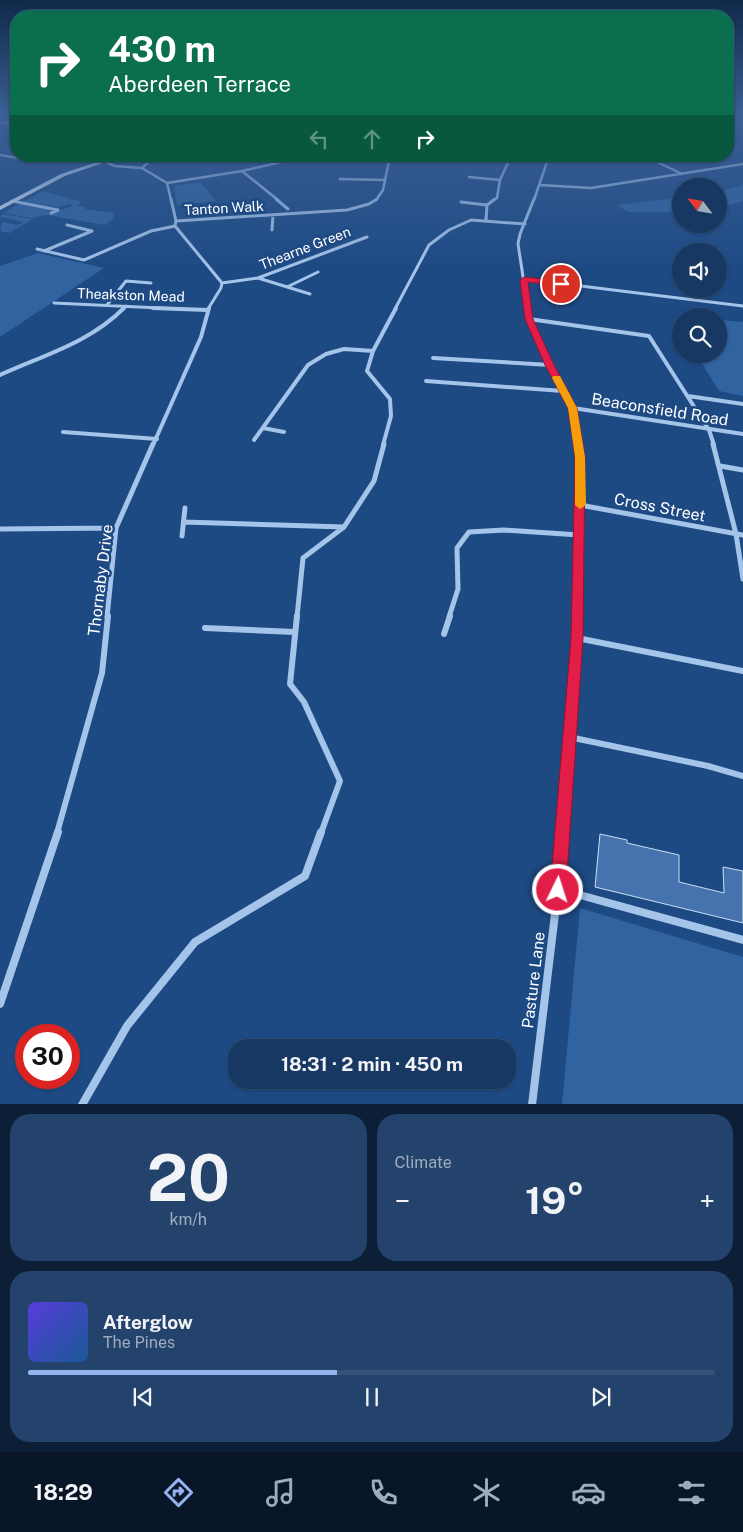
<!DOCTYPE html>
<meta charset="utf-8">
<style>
body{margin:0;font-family:"Public Sans",sans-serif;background:#23436c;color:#f1f3f6;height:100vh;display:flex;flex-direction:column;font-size:19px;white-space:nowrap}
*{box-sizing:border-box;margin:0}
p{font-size:16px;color:#9eacbe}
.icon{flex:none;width:28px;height:28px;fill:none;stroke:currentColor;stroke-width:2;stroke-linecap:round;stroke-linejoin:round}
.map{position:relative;height:1104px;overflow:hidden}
.details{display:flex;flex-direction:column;gap:10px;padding:10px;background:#0c1f36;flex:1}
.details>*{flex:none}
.guide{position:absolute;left:10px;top:10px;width:724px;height:152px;border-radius:20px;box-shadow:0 1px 4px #0004,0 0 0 1px #355278;background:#0b6e4f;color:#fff;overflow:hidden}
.needle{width:32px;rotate:301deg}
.tools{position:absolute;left:672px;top:178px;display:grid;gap:10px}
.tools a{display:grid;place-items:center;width:55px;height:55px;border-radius:50%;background:#163863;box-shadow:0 1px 4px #0004,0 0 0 1px #355278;font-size:25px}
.speed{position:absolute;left:15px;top:1024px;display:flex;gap:10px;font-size:25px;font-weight:700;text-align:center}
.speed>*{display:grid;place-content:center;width:65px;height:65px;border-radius:50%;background:#163863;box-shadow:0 1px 4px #0004,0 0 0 1px #355278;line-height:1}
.speed .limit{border:8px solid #d22;background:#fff;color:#111}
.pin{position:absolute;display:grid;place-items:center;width:42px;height:42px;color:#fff;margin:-21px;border:2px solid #fff;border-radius:50%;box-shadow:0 1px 5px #0007}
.me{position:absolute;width:55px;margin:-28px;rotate:4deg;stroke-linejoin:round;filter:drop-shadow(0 0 4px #0008)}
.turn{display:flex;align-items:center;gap:18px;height:105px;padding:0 15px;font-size:22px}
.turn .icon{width:65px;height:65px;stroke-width:2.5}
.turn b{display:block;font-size:35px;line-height:42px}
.lanes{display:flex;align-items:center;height:48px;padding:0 15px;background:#0003;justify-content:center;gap:25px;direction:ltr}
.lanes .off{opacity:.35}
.big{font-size:38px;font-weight:700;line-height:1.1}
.details .widget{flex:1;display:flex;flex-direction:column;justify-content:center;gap:8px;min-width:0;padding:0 18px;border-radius:20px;background:#23436c}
.details .dial{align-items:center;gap:0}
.dial b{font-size:65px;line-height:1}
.song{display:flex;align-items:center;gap:15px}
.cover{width:60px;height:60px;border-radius:8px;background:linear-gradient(135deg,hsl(250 70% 55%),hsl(210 70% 35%))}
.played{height:5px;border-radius:2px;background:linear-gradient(90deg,#95b2f1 45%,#355278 45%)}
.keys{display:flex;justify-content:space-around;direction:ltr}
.heat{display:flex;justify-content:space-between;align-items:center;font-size:28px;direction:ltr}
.details .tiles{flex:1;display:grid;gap:10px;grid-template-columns:1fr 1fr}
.widget:last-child{grid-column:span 2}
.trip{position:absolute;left:228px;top:1039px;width:288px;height:50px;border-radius:20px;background:#163863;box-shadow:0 1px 4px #0004,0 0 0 1px #355278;font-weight:700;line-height:50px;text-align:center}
.tabs{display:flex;height:80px;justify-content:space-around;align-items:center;background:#091628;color:#9eacbe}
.tabs .icon{width:35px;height:35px}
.tabs .current{color:#95b2f1}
.tabs b{font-size:22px;color:#f1f3f6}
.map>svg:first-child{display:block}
.green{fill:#3163a1}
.building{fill:#4673ad;stroke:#cadef7}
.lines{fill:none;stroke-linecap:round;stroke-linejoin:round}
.street-far5{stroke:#a5c4ea;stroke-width:2.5}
.street-far4{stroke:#a5c4ea;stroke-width:3}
.street-far3{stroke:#a5c4ea;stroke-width:4}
.street-far2{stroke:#a5c4ea;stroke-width:5}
.street-far1{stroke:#a5c4ea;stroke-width:6}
.street{stroke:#a5c4ea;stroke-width:8}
.secondary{fill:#d0e1f7;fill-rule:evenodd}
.route{fill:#e11d48;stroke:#92132f}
.slow{fill:#f59e0b}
.labels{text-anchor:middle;stroke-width:5;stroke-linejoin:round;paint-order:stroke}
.far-street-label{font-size:14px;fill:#fff;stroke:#1e4a84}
.street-label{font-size:16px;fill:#fff;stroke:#1e4a84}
</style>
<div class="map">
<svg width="743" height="1105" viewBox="0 0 743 1105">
<rect width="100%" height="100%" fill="#1e4a84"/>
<!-- green -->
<path class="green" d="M200,182L216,201L177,205L174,186Z
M743,185V201L719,208V192Z
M43,191L80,201V204L77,205L86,208L85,209L114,213L113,219L105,225L46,215L32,218L3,213L19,204L50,210L49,214L73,206L70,204L58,207L23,202Z
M681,197V212H628L617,205Z
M2,214L33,219L9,233L0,231L2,222L18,225L24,222L0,217Z
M38,253L104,268L0,337V266Z
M719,320L743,322V396L719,391L696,354H719Z
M580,908L743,957V1104H562Z"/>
<!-- building -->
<path class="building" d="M600,834L627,840V843L679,855V882L724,893L723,867L743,871V923L595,887Z"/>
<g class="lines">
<!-- street-far5 -->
<path class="street-far5" d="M0,122L16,126
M0,155L18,158L21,156
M155,156L142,168L167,183L171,200
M491,156L510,158
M645,156L682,174
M103,161L115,166L142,168
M242,171L278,200
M469,177L500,180
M340,179L385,180
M167,183L242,171L308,156
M540,185L591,188L743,164
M376,200L383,190L389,161L384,156
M493,200L497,198L500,180L511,156
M534,200L549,156"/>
<!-- street-far4 -->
<path class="street-far4" d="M171,199L176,221L175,226L222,283L221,288L208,309
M276,199L288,209
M12,201L58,210L51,213
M461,202L487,205
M486,220L487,205L495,199
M176,221L347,210L369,204L377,199
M272,230L273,215
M37,249L84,260L151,231L175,226
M44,251L92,231L67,225
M258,278L310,294
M524,279L743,306
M222,283L258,278L367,237
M287,287L318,272
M54,303L181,309
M107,305L126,281L151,283
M123,309L126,306
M395,309L429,245L449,230L471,220L525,224
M528,309L518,244L520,234L534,199"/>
<!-- street-far3 -->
<path class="street-far3" d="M153,308L207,310
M527,308C533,344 559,374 572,407C577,418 577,433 578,445
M529,319L649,336L709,430L714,445
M433,358L550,365
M0,375C44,355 89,343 124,308
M426,381L563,391
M688,396L743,404
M573,408L743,434
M263,428L284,432
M63,432L157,439
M254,440L308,365L326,354L344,349L373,351
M153,445L201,337L209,308
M383,445L391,416L390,399L367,371L373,351L396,308"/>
<!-- street-far2 -->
<path class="street-far2" d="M713,444L736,534L743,579
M720,466L743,470
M580,505L743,535
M184,522L344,527
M0,529L116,528
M182,536L185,508
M107,617L116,528L153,444
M297,617L303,558L344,527L374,481L384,444
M449,617L458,589L457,548L469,532L504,530L579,535
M577,617L580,457L578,444"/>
<!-- street-far1 -->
<path class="street-far1" d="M297,616L290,684L304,702L340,781L321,833
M205,628L295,632
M444,634L450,616
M577,638L743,671
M569,737L708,766L743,776
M57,833L102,673L108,616
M562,833L577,616"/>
<!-- street -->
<path class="street" d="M558,889L743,940
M0,1004L58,832
M82,1105L127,1026L195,942L305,876L321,832
M532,1105L558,889L562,832"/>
<!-- secondary -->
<path class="secondary" d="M115,156H123L65,176L0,210V206L61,174Z"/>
</g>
<!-- sky -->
<linearGradient id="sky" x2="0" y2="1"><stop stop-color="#102949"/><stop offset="0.43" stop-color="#3b6094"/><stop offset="1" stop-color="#3b6094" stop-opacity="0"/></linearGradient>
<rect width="743" height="268" fill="url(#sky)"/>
<!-- route -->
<path class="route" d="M524,277L561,281L565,284L561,286L528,282L533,319L554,365L577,408L585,457L583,638L566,890L564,895L558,897L552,895L550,890L571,638L575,457L568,408L545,365L525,319L520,280Z"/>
<!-- slow -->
<path class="slow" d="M553,376H560L577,408L585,457L586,505L580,509L575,505V457L568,408L552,378Z"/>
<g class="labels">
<!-- far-street labels -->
<g class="far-street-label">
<text transform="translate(224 208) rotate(-3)" y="5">Tanton Walk</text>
<text transform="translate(305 248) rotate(-21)" y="5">Thearne Green</text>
<text transform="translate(131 295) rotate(2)" y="5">Theakston Mead</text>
</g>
<!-- street labels -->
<g class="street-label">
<text transform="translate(660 409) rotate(9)" y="6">Beaconsfield Road</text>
<text transform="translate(660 507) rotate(11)" y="6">Cross Street</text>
<text transform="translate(100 580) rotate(-83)" y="6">Thornaby Drive</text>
<text transform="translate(533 980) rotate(-83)" y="6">Pasture Lane</text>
</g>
</g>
</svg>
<div class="tools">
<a><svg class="needle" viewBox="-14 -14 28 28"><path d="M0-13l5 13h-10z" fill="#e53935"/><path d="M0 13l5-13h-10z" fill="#9eacbe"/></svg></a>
<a><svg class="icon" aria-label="sound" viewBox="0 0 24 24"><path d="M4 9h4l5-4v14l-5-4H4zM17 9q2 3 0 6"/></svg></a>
<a><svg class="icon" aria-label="search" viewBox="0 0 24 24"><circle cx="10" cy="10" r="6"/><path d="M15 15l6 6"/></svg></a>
</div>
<div class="speed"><div class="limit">30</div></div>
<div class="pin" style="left:561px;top:284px;background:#d93025"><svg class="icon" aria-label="arrive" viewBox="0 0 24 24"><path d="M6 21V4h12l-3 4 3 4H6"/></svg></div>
<svg class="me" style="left:558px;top:890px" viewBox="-20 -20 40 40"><circle r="17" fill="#e11d48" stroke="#fff" stroke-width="3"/><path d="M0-11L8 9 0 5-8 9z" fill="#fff"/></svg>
<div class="trip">18:31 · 2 min · 450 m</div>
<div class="guide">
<div class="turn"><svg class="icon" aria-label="right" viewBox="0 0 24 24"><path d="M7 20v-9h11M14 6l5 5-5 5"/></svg><div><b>430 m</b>Aberdeen Terrace</div></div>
<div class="lanes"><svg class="icon off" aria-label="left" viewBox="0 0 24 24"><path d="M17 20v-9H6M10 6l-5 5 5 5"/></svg><svg class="icon off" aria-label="ahead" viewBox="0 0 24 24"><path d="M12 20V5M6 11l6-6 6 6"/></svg><svg class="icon" aria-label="right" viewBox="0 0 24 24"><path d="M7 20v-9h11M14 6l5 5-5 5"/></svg></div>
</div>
</div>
<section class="details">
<div class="tiles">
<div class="widget dial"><b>20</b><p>km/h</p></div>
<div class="widget"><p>Climate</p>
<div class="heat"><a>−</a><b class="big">19°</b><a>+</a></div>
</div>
<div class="widget">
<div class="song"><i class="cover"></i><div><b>Afterglow</b><p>The Pines</p></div></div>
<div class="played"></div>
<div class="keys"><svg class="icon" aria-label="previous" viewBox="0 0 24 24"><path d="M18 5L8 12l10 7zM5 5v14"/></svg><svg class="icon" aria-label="pause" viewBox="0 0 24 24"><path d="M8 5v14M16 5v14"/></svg><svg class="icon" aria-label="next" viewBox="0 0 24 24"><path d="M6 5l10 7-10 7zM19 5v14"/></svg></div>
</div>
</div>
</section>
<nav class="tabs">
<b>18:29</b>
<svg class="icon current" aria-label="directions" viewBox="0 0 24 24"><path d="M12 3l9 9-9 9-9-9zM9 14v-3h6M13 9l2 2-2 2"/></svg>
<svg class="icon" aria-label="music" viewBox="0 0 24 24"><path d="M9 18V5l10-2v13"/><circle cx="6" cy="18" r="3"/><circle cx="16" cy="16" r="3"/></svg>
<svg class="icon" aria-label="phone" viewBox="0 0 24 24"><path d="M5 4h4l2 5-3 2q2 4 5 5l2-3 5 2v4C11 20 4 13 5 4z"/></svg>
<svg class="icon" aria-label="climate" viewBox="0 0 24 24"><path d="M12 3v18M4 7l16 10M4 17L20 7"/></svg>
<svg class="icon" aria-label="car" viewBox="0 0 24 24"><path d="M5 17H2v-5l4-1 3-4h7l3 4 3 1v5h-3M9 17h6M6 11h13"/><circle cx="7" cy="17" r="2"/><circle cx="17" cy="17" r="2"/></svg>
<svg class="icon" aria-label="filters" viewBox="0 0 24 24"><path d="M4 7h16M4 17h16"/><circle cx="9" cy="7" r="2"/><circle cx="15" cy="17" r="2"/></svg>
</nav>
